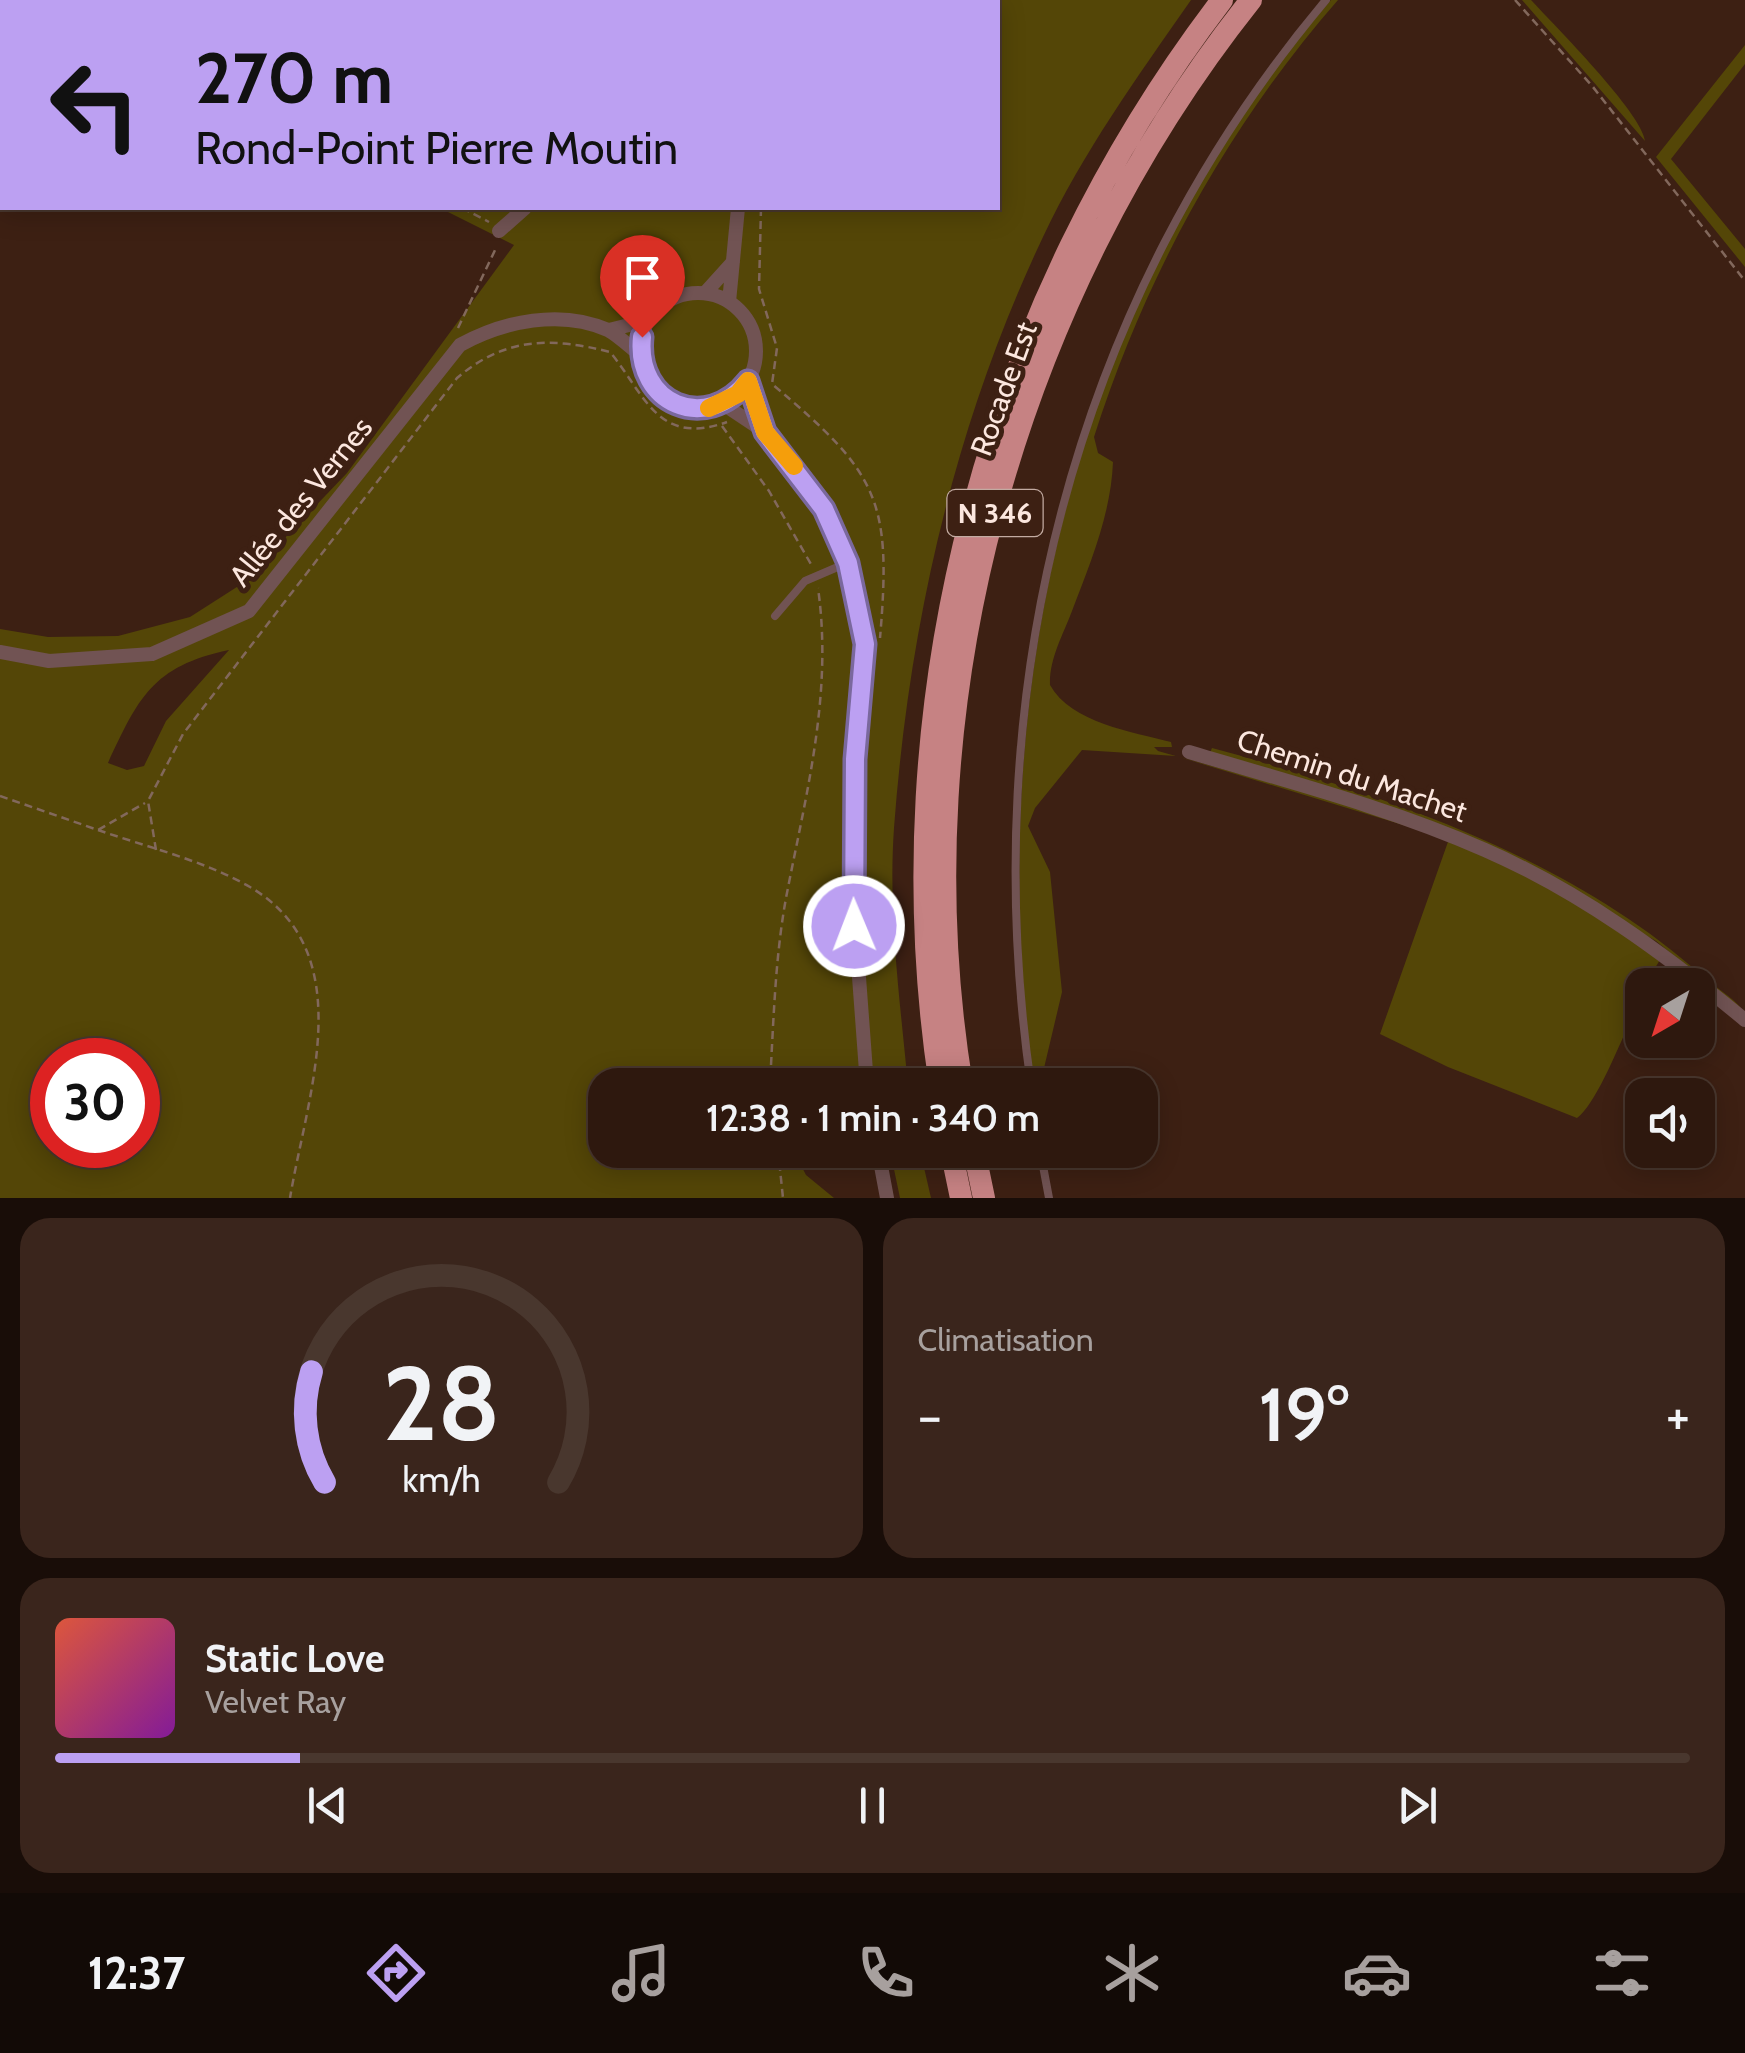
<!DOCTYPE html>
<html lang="fr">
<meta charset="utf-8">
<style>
body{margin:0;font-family:Cabin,sans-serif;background:#3a251c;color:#f1f3f6;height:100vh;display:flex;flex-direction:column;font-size:38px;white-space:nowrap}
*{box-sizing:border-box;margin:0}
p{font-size:32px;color:#a7a09e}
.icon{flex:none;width:55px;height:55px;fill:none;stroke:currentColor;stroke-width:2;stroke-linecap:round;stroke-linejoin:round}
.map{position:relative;height:1198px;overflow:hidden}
.drawer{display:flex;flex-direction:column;gap:20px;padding:20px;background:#190d08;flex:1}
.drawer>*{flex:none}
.banner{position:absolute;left:0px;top:0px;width:1000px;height:210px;box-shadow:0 5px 25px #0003,0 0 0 2px #49372e;background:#bca0f2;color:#111;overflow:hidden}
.needle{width:65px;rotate:219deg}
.tools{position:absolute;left:1625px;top:968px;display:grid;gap:20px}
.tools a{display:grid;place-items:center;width:90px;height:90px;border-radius:20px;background:#2e180e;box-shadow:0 5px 25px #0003,0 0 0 2px #49372e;font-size:50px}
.speed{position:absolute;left:30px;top:1038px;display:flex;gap:20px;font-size:50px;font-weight:700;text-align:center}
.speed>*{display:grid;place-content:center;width:130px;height:130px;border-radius:50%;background:#2e180e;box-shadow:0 5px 25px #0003,0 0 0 2px #49372e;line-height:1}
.speed .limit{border:15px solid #d22;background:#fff;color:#111}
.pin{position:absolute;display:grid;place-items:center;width:85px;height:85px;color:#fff;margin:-102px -42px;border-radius:50% 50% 50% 0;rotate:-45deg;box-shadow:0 0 10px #0007}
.pin .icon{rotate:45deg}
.me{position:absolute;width:110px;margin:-55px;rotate:359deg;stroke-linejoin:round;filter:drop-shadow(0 0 8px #0008)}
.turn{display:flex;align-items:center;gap:35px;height:210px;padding:0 30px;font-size:45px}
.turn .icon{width:130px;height:130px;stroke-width:2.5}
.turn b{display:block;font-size:70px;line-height:85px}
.big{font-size:75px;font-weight:600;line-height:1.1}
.drawer .card{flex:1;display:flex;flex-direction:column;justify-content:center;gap:15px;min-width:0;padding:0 35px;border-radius:30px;background:#3a251c}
.drawer .dial{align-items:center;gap:0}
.dial svg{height:260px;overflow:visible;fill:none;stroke:#49372e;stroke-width:7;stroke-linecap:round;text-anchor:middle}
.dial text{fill:#f1f3f6;stroke:none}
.song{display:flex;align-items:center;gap:30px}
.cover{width:120px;height:120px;border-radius:15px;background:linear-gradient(135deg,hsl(10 70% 55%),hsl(290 70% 35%))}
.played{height:10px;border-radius:5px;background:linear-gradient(90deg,#bca0f2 15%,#49372e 15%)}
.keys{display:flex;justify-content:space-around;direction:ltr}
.heat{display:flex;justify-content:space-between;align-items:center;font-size:55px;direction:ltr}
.drawer .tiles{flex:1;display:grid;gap:20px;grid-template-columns:1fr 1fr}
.card:last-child{grid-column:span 2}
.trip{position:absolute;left:588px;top:1068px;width:570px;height:100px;border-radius:30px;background:#2e180e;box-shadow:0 5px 25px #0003,0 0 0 2px #49372e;font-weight:600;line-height:100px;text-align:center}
.tab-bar{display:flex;height:160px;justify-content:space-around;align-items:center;background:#120a06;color:#a7a09e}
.tab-bar .icon{width:70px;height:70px}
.tab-bar .active{color:#bca0f2}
.tab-bar b{font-size:45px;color:#f1f3f6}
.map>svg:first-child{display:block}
.green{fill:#544607;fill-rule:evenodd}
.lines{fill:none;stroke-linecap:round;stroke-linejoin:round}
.path{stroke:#82685c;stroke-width:2.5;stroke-dasharray:8 5;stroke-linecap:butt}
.service{stroke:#715353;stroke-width:8}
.minor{stroke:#715353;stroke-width:14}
.trunk{stroke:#c68283;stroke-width:22}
.route-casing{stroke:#7a689d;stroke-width:25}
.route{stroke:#bca0f2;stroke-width:18}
.slow{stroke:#f59e0b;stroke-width:18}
.labels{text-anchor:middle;stroke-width:10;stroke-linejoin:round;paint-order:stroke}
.shield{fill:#3d2013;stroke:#c3aba2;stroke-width:2.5}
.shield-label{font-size:28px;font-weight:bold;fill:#fce7df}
.street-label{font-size:30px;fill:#fce7df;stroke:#3d2013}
</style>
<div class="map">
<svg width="1745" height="1198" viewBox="0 0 1745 1198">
<rect width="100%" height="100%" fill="#3d2013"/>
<!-- green -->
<path class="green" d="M333,0H1191C1138,76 1083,152 1043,237C955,422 909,625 894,828C888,913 900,1001 908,1085H805L786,1079L785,1085H605V1150H793L806,1175L834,1198H0V629L48,637L118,636L190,617L240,585L347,473L514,245L440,208H998V2ZM229,650L166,721L144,766L127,770L108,763C138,699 152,666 229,650ZM52,1060H138V1145H52Z
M1331,0H1338C1227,127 1145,277 1094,437L1098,453L1113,462C1111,514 1090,564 1072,611C1063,635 1049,659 1050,685C1071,723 1133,732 1171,742L1172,747H1154L1158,751L1393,817L1487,853L1661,953L1745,1023L1662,957C1638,990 1605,1097 1577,1118L1448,1067L1380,1034L1449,839L1176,756L1082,750L1035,808L1028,826L1050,872L1062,992L1040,1085H1034C980,702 1073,296 1331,0Z
M1522,0H1531C1555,26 1642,113 1645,141Z
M1745,45V64L1671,159L1745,249V267L1656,157Z
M1212,748C1381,793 1569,857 1701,975C1714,987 1739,1000 1745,1015L1656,941L1508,857L1209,755Z
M890,1150H920L931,1198H900Z"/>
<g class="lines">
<!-- path -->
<path class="path" d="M52,0L57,2
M1515,0L1593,87L1745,281
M730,2L731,0
M462,208L489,222
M761,208L759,289L777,348L772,384C878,473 892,499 880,638
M458,328L497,246
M722,426L769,491L812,566
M0,796L98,830L145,803
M98,830C147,847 205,861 250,887C362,953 307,1095 290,1198
M156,850L148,801L183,734L457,378C505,337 551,337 610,352C645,394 657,447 727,422
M771,1065C774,1009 776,953 786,898C806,794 833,694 818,588
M778,1150L783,1198"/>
<!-- service -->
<path class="service" d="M775,616L805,581L847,563
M758,1073L777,1078L782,1085
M1031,1085C975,696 1071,303 1326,0
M1040,1150L1049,1198"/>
<!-- minor -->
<path class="minor" d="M658,2L659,1
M710,2V0
M499,231L525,208
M705,293L733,262
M640 351a58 58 0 1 1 116 0a58 58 0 1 1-116 0Z
M729,302L738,208
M609,330L649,320
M748,381L765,432
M723,404L765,432L824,509L847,563L865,643L855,759L853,896L867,1085
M0,652L49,661L152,654L249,611L460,345C504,321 561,309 608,330C619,336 630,347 640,355
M1189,752C1289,782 1390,808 1485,850C1581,892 1665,954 1745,1020
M878,1150L887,1198"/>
<!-- trunk -->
<path class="trunk" d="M940,1085C882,703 988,306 1222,0
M962,1085C900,706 1013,299 1251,0
M951,1150L961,1198
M974,1150L984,1198"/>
</g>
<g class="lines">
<!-- route casing -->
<g class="route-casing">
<path id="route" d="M642,337C635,404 706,434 748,381L765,432L824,509L848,563L865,644L855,759L854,926"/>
</g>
<!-- route -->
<use href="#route" class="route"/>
<!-- slow -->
<path class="slow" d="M709,408L738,394L748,381L765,432L794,466"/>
</g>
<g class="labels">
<!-- shield labels -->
<rect class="shield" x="947.5" y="490" width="95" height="46" rx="8"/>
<g class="shield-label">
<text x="995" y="523">N 346</text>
</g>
<!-- street labels -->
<g class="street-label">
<text transform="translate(1004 389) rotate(-70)" y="10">Rocade Est</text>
<text transform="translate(301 502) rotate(-51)" y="10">Allée des Vernes</text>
<text transform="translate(1352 776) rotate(18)" y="10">Chemin du Machet</text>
</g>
</g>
</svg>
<div class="tools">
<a><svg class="needle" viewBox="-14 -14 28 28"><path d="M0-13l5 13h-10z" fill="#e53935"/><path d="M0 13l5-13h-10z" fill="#a7a09e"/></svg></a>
<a><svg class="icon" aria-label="sound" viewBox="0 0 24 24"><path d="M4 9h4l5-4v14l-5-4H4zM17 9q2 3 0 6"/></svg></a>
</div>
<div class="speed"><div class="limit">30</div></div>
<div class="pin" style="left:642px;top:337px;background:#d93025"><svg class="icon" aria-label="arrive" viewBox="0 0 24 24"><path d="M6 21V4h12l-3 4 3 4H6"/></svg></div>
<svg class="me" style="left:854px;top:926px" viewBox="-20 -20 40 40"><circle r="17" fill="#bca0f2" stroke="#fff" stroke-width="3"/><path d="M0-11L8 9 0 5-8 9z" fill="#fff"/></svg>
<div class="trip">12:38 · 1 min · 340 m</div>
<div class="banner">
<div class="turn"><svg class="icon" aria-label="left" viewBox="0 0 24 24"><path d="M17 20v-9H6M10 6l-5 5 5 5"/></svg><div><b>270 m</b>Rond-Point Pierre Moutin</div></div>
</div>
</div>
<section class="drawer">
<div class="tiles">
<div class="card dial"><svg viewBox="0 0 100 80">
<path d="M14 69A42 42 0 1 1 86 69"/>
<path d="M14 69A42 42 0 0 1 10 35" stroke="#bca0f2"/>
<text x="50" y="56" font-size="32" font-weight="700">28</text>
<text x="50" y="72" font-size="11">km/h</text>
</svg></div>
<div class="card"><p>Climatisation</p>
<div class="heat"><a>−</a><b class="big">19°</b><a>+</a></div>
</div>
<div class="card">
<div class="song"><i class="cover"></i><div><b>Static Love</b><p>Velvet Ray</p></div></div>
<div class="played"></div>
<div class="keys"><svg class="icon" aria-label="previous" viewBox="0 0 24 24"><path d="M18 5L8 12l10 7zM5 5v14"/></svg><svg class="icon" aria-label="pause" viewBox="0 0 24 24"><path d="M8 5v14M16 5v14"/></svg><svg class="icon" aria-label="next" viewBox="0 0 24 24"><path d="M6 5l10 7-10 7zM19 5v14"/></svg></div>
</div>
</div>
</section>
<nav class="tab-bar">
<b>12:37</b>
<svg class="icon active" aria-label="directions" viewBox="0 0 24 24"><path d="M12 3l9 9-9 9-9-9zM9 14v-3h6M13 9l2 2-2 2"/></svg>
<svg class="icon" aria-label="music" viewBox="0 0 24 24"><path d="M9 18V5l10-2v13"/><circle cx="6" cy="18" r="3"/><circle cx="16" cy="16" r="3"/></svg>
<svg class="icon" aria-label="phone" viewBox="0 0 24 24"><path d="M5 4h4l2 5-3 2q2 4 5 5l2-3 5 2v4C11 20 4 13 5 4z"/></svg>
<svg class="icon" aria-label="climate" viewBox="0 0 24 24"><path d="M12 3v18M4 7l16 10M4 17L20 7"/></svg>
<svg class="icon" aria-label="car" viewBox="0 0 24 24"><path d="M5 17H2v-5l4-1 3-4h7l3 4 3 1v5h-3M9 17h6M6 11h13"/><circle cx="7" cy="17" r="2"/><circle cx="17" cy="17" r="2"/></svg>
<svg class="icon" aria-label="filters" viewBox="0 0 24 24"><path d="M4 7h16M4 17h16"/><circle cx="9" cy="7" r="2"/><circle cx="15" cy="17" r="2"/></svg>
</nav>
